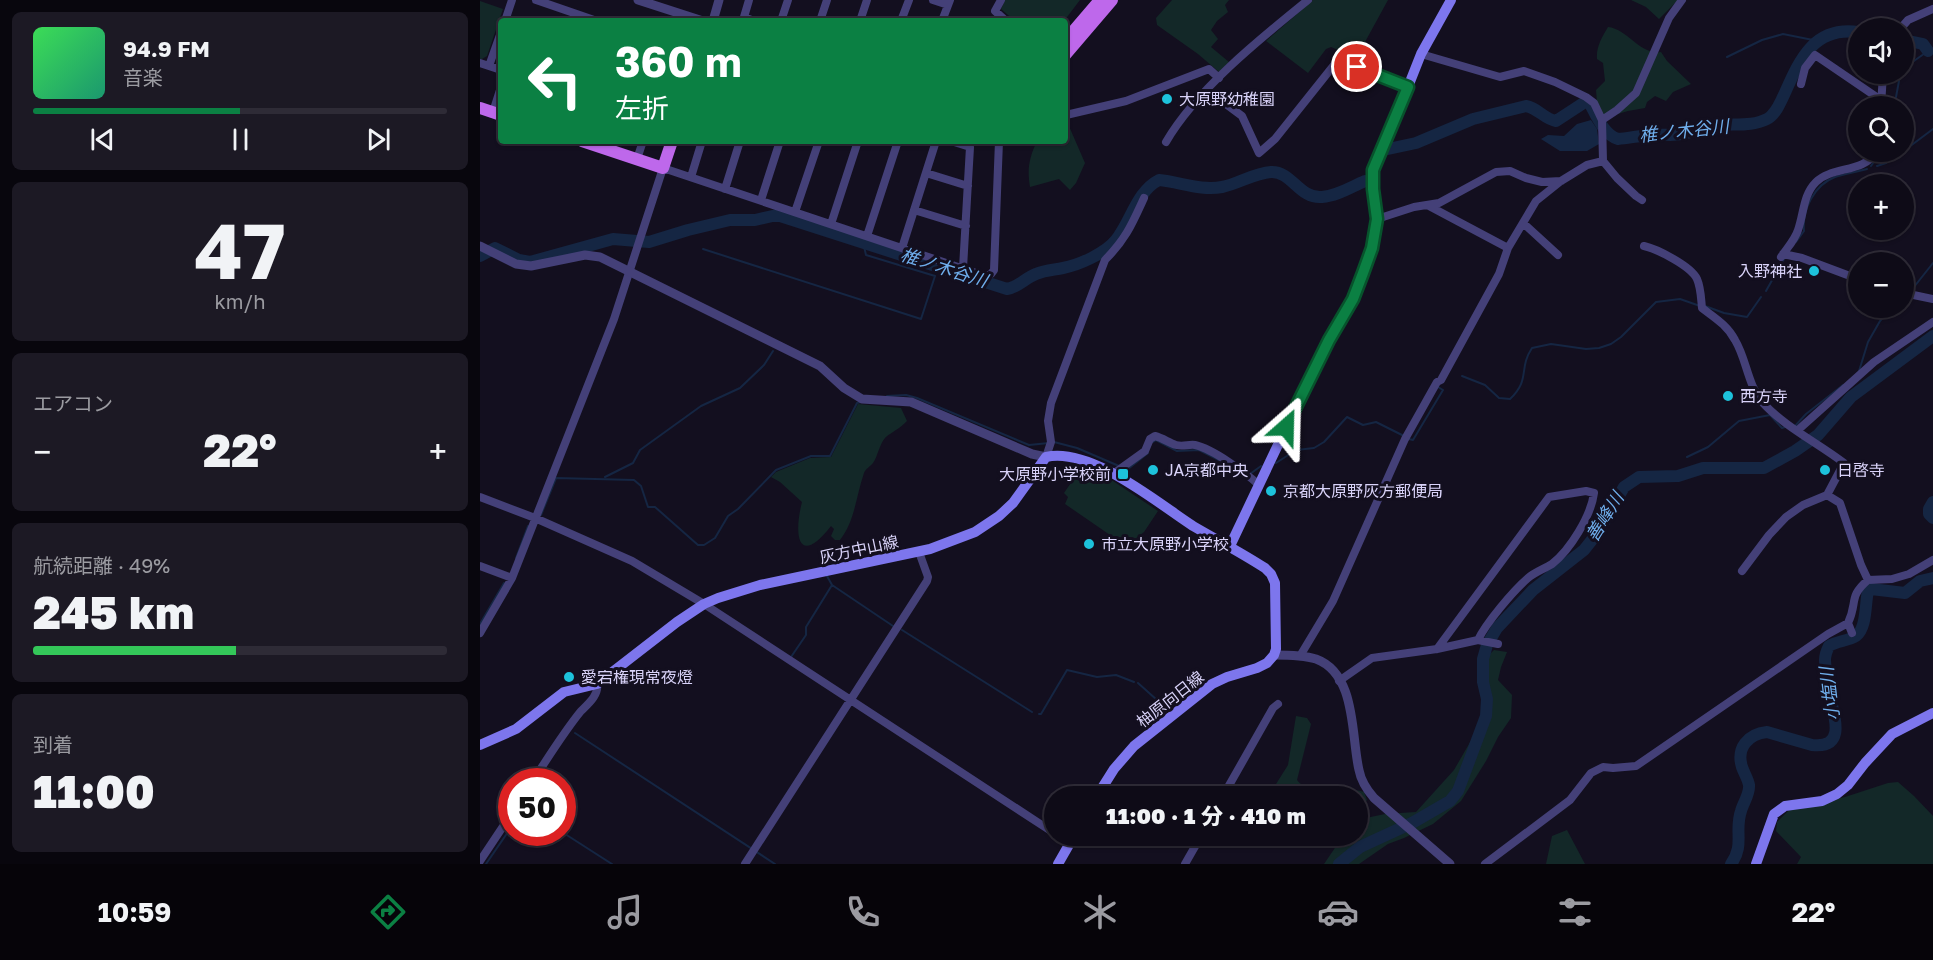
<!DOCTYPE html>
<html lang="ja">
<meta charset="utf-8">
<style>
body{margin:0;font-family:"Golos Text","Noto Sans JP",sans-serif;background:#1c1924;color:#f1f3f6;height:100vh;display:flex;flex-direction:column;font-size:22px;white-space:nowrap}
*{box-sizing:border-box;margin:0}
p{font-size:20px;color:#9b9ba1}
.icon{flex:none;width:33px;height:33px;fill:none;stroke:currentColor;stroke-width:2;stroke-linecap:round;stroke-linejoin:round}
.map{position:relative;flex:1;overflow:hidden}
.drawer{display:flex;flex-direction:column;gap:12px;padding:12px;background:#08060d;width:480px}
.drawer>*{flex:none}
.guide{position:absolute;left:18px;top:18px;width:570px;height:126px;border-radius:6px;box-shadow:0 2px 4px #0004,0 0 0 2px #2e2b36;background:#0b8043;color:#fff;overflow:hidden}
.controls{position:absolute;left:1368px;top:18px;display:grid;gap:12px}
.controls a{display:grid;place-items:center;width:66px;height:66px;border-radius:50%;background:#0e0b17;box-shadow:0 2px 4px #0004,0 0 0 2px #2e2b36;font-size:30px}
.speed{position:absolute;left:18px;top:768px;display:flex;gap:12px;font-size:30px;font-weight:700;text-align:center}
.speed>*{display:grid;place-content:center;width:78px;height:78px;border-radius:50%;background:#0e0b17;box-shadow:0 2px 4px #0004,0 0 0 2px #2e2b36;line-height:1}
.speed .limit{border:9px solid #d22;background:#fff;color:#111}
.pin{position:absolute;display:grid;place-items:center;width:51px;height:51px;color:#fff;margin:-26px;border:3px solid #fff;border-radius:50%;box-shadow:0 2px 6px #0007}
.me{position:absolute;width:66px;margin:-33px;rotate:25deg;stroke-linejoin:round;filter:drop-shadow(0 0 4px #0008)}
.turn{display:flex;align-items:center;gap:21px;height:126px;padding:0 18px;font-size:27px}
.turn .icon{width:78px;height:78px;stroke-width:2.5}
.turn b{display:block;font-size:42px;line-height:51px}
.big{font-size:45px;font-weight:800;line-height:1.1}
.drawer .tile{flex:1;display:flex;flex-direction:column;justify-content:center;gap:9px;min-width:0;padding:0 21px;border-radius:9px;background:#1c1924}
.drawer .dial{align-items:center;gap:0}
.dial b{font-size:78px;line-height:1}
.song{display:flex;align-items:center;gap:18px}
.cover{width:72px;height:72px;border-radius:9px;background:linear-gradient(135deg,hsl(130 70% 55%),hsl(160 70% 35%))}
.played{height:6px;border-radius:3px;background:linear-gradient(90deg,#0b8043 50%,#2e2b36 50%)}
.keys{display:flex;justify-content:space-around;direction:ltr}
.heat{display:flex;justify-content:space-between;align-items:center;font-size:33px;direction:ltr}
.charge{height:9px;border-radius:4px;background:linear-gradient(90deg,#34c759 49%,#2e2b36 0)}
.trip{position:absolute;left:564px;top:786px;width:324px;height:60px;border-radius:30px;background:#0e0b17;box-shadow:0 2px 4px #0004,0 0 0 2px #2e2b36;font-weight:800;line-height:60px;text-align:center}
.tab-bar{display:flex;height:96px;justify-content:space-around;align-items:center;background:#060409;color:#9b9ba1}
.tab-bar .icon{width:42px;height:42px}
.tab-bar .selected{color:#0b8043}
.tab-bar b{font-size:27px;color:#f1f3f6}
main{display:flex;flex:1;min-height:0}
.map>svg:first-child{display:block}
.green{fill:#132828}
.water{fill:#152643}
.lines{fill:none;stroke-linecap:round;stroke-linejoin:round}
.stream{stroke:#152643;stroke-width:2}
.river{stroke:#152643;stroke-width:12}
.minor{stroke:#444078;stroke-width:8}
.tertiary{stroke:#444078;stroke-width:9}
.secondary{stroke:#7d76ed;stroke-width:10}
.primary{stroke:#be68eb;stroke-width:12}
.route-casing{stroke:#07532c;stroke-width:15}
.route{stroke:#0b8043;stroke-width:10}
.poi-dot{fill:#1dc2db;stroke:#130f1f;stroke-width:2}
.labels{text-anchor:middle;stroke-width:6;stroke-linejoin:round;paint-order:stroke}
.poi-label{font-size:16px;fill:#d9d3f9;stroke:#130f1f;text-anchor:start}
.street-label{font-size:16px;fill:#d9d3f9;stroke:#130f1f}
.water-label{font-size:18px;font-style:italic;fill:#6faeec;stroke:#130f1f}
</style>
<main>
<section class="drawer">
<div class="tile">
<div class="song"><i class="cover"></i><div><b>94.9 FM</b><p>音楽</p></div></div>
<div class="played"></div>
<div class="keys"><svg class="icon" aria-label="previous" viewBox="0 0 24 24"><path d="M18 5L8 12l10 7zM5 5v14"/></svg><svg class="icon" aria-label="pause" viewBox="0 0 24 24"><path d="M8 5v14M16 5v14"/></svg><svg class="icon" aria-label="next" viewBox="0 0 24 24"><path d="M6 5l10 7-10 7zM19 5v14"/></svg></div>
</div>
<div class="tile dial"><b>47</b><p>km/h</p></div>
<div class="tile"><p>エアコン</p>
<div class="heat"><a>−</a><b class="big">22°</b><a>+</a></div>
</div>
<div class="tile"><p>航続距離 · 49%</p><b class="big">245 km</b><div class="charge"></div></div>
<div class="tile"><p>到着</p><b class="big">11:00</b></div>
</section>
<div class="map">
<svg width="1453" height="864" viewBox="0 0 1453 864">
<rect width="100%" height="100%" fill="#130f1f"/>
<!-- green -->
<path class="green" d="M525,0H600L584,21H535L521,9Z
M692,0H749L745,5L748,12L737,21L731,30L738,39L731,47L749,62L739,72L718,54L677,25L676,18Z
M833,0H908L885,42L865,53L851,47L846,49L828,73L786,41Z
M1151,0H1198L1179,19L1166,7Z
M0,1L23,9L7,56L2,59H0Z
M1128,27C1148,29 1159,55 1181,52L1187,61L1211,84L1193,92L1186,101L1175,96L1167,102L1165,108L1148,111L1124,118L1117,102L1116,90L1125,81L1123,63L1117,59C1116,47 1122,37 1128,27Z
M585,117L605,163L596,183L590,190L579,179L550,187C547,169 549,158 557,141H585Z
M378,404L421,408L427,421C421,428 407,435 405,438C399,445 398,456 393,463C390,467 386,468 384,473C376,496 375,521 360,540H355L351,536L354,529L351,526C319,567 313,537 322,502L300,482L291,477L296,472L330,458L351,457Z
M602,467L633,481L678,511L664,532L646,546L585,504L588,497L584,493Z
M1014,650L1027,652L1021,667L1018,680L1032,695L1031,718L1018,737L1006,761L981,801L953,824L924,838L908,844L879,864H844L863,836H878V813L881,819L905,814L936,812L974,770L993,737L1008,720L1009,686L1006,658Z
M816,716L827,718L831,724L817,780C828,797 865,785 884,792L887,800L878,812V796H794L791,792L808,765Z
M1418,782L1434,796L1453,816V864H1317L1321,857L1296,831L1297,822L1309,810L1365,797L1408,783Z
M1087,830L1105,864H1066L1072,836Z"/>
<!-- water -->
<path class="water" d="M1111,120L1117,129L1119,144L1107,151H1080L1061,139L1068,135L1084,136L1097,124Z"/>
<g class="lines">
<!-- stream -->
<path class="stream" d="M1247,57L1282,40L1303,34L1338,41
M1424,68L1448,51H1453
M1419,77L1420,74
M1412,106L1416,97L1419,81
M1424,148L1429,147L1453,129
M1391,166L1401,152
M1397,166L1406,163L1417,152
M1316,242L1324,231C1322,210 1334,185 1355,177C1365,174 1376,172 1387,169
M223,249L441,319L455,276L386,255L383,242
M1286,291L1304,259
M1430,292L1453,263
M1225,306L1244,313L1267,317L1281,297
M1379,371L1388,342L1400,321L1411,308
M982,376L1005,385L1019,398L1030,399C1051,379 1038,369 1052,348L1071,344L1106,349L1119,348L1131,344L1141,337L1176,302L1200,299L1220,306
M407,396L426,395L437,398L549,445L569,443
M1315,426L1326,414L1363,385
M929,439L933,440L963,390L958,387
M574,442L597,448L639,466
M673,442L676,440L697,451L719,450L739,460
M1207,457L1228,447L1259,421L1290,415L1302,428L1305,427
M796,463L816,450L834,448L844,442L867,417L883,425L896,422L924,436
M644,469H648L668,453
M770,474L781,466
M125,477L153,463L160,450L221,406L260,388L284,365L293,351
M61,515L76,478L154,480L161,486L168,507H175L218,545H224L235,538L248,516L258,509L296,470L331,456H350L377,403L381,402
M36,558L48,526
M347,576L352,585L413,626
M0,624L24,583
M422,630L552,712
M311,657L326,635V627L352,585
M658,683L687,709
M559,714H561L587,670L617,677L636,675L654,682
M95,733L295,864
M48,832L66,843L75,832
M82,832L132,864
M6,864L32,826"/>
<!-- river -->
<path class="river" d="M1424,40L1443,44L1448,51
M908,149L936,143L993,119L1046,106C1058,108 1064,119 1076,121L1105,102L1110,104C1116,115 1124,135 1138,139C1150,138 1162,135 1174,135C1183,134 1193,136 1201,134C1215,132 1228,127 1242,125C1256,124 1274,126 1287,119C1295,115 1299,105 1303,97C1319,62 1332,26 1378,32
M0,256L15,248L39,260L50,262L133,239L169,242L208,230L250,220H275L297,215L527,289C539,287 545,278 556,274C565,270 573,270 583,268C599,265 626,253 636,240C651,221 657,191 679,180C700,182 721,191 742,187C758,184 774,173 791,172C812,171 819,199 842,197C857,196 871,187 885,181
M1453,502L1449,509V514L1453,518
M859,864L880,847L932,823L970,801L978,791L1006,716L1007,699L1003,682V659L1007,645L1017,628L1053,590L1104,550L1119,531L1144,487L1159,477L1198,476L1223,468H1284L1315,451L1338,435L1371,397L1453,336
M1251,864C1265,845 1254,831 1261,811C1263,803 1270,794 1269,785C1268,779 1264,773 1262,767C1256,748 1268,734 1287,732L1332,745C1367,749 1354,715 1350,697C1349,689 1345,667 1345,660C1345,655 1347,650 1349,646C1357,641 1368,641 1376,636C1387,628 1385,603 1388,591L1391,589L1425,593L1440,581L1453,578"/>
<!-- minor -->
<path class="minor" d="M56,0L117,21
M269,0L264,17L274,21
M453,0L468,5
M521,0L515,11L526,21
M25,21L32,0
M301,21L308,0
M340,21L347,0
M380,21L387,0
M421,21L429,0
M462,21L470,0
M1421,28L1428,20L1453,9
M941,54L1020,77L1044,71L1075,82L1106,97L1114,103L1122,120L1123,161L1137,178L1156,196L1162,200
M0,63L21,70
M9,66L21,32
M1321,84L1325,68L1335,55L1401,100
M727,90L762,116L779,153L795,139L858,60L928,87
M1401,106L1403,74
M13,112L21,87
M586,115L646,101L729,69L739,78
M1122,120L1137,110L1156,93L1189,18L1202,0
M471,141L490,147L483,268
M686,142C716,90 781,38 828,0
M157,159L163,141
M446,173L488,186
M211,177L222,141
M245,189L260,141
M281,200L300,141
M949,206L1028,248
M434,210L486,226
M315,212L339,141
M897,219L934,207L959,203L1016,172L1030,171L1046,178L1062,182L1081,181
M1043,223L1078,255
M351,224L378,141
M387,236L418,141
M1164,246C1177,249 1211,266 1217,279C1221,288 1221,299 1222,308C1235,318 1247,325 1255,340C1267,360 1267,384 1283,403C1305,427 1338,443 1364,463L1347,495L1323,505L1306,517L1289,535L1262,571
M422,248L456,141
M1303,254L1322,258L1378,279
M1301,257C1307,248 1315,240 1318,230C1324,213 1323,195 1336,182C1352,166 1384,173 1396,152
M1424,293L1453,299
M1318,430L1394,362L1453,322
M566,457L571,442L568,421L571,403L625,260C646,239 652,224 664,198
M633,474L665,451L670,439L675,436C683,438 689,443 696,445C703,447 709,444 715,445C733,449 766,473 779,485
M1347,495L1360,503L1381,565L1388,580L1412,579L1429,574L1453,560
M0,497L55,518L152,561L224,604L574,833
M0,566L32,578
M0,633L32,578L134,319L183,168L505,276L511,274L514,270L519,141
M1372,633L1368,623C1378,602 1368,597 1388,580
M957,649L1069,497L1106,491L1114,493C1111,516 1090,550 1072,564C1064,569 1055,572 1048,578C1033,591 1006,623 998,640
M820,656L853,601L925,439L957,382L961,380L1019,274L1028,248L1056,201L1081,181L1107,165L1123,161
M859,681L892,658L957,649L998,640L1018,644
M52,782C68,758 83,733 101,711C108,704 119,695 117,684
M743,796L793,708L798,704
M579,836L590,843
M0,861L32,813
M265,864L447,581L448,577L439,552
M705,864L721,836
M1005,864L1090,800L1111,773L1123,767L1133,768L1156,766L1348,634L1368,623"/>
<!-- tertiary -->
<path class="tertiary" d="M158,0L223,21
M233,21L239,0
M0,246L36,264L51,266L105,255L120,257L340,366L364,388L382,399L431,402L552,454L566,457
M794,655C807,655 823,655 836,659C877,674 871,737 879,770C881,781 887,790 894,798L970,864"/>
<!-- secondary -->
<path class="secondary" d="M750,546L824,390L849,340L873,299L883,273L895,234L897,219L893,177L896,160L909,135L941,54L971,0
M0,745L36,729L84,692L117,684L197,622L224,604L238,598L280,585L450,549L495,532L519,516L533,503L566,457C611,447 676,502 713,526C737,540 762,553 785,568L791,574L795,583L796,649L794,655L787,663L777,668L747,677L732,684L654,746L634,769L617,796
M578,864L594,836
M1276,864L1294,814L1305,806L1342,801L1357,794L1368,785L1385,763L1412,734L1453,713"/>
<!-- primary -->
<path class="primary" d="M585,41L620,0
M585,55L632,0
M0,108L21,115
M102,141L183,168L192,141"/>
</g>
<g class="lines">
<!-- route casing -->
<g class="route-casing">
<path id="route" d="M806,427L849,340L873,299L883,273L892,248L897,219L893,189V170L928,87L877,67"/>
</g>
<!-- route -->
<use href="#route" class="route"/>
</g>
<!-- markers -->
<g class="poi-dot">
<circle cx="687" cy="99" r="6"/>
<circle cx="1334" cy="271" r="6"/>
<circle cx="1248" cy="396" r="6"/>
<circle cx="673" cy="470" r="6"/>
<circle cx="1345" cy="470" r="6"/>
<rect x="637" y="468" width="12" height="12" rx="3"/>
<circle cx="791" cy="491" r="6"/>
<circle cx="609" cy="544" r="6"/>
<circle cx="89" cy="677" r="6"/>
</g>
<g class="labels">
<!-- poi labels -->
<g class="poi-label">
<text x="699" y="105">大原野幼稚園</text>
<text x="1322" y="277" text-anchor="end">入野神社</text>
<text x="1260" y="402">西方寺</text>
<text x="685" y="476">JA京都中央</text>
<text x="1357" y="476">日啓寺</text>
<text x="631" y="480" text-anchor="end">大原野小学校前</text>
<text x="803" y="497">京都大原野灰方郵便局</text>
<text x="621" y="550">市立大原野小学校</text>
<text x="101" y="683">愛宕権現常夜燈</text>
</g>
<!-- street labels -->
<g class="street-label">
<text transform="translate(379 549) rotate(-12)" y="6">灰方中山線</text>
<text transform="translate(690 699) rotate(-38)" y="6">柚原向日線</text>
</g>
<!-- water labels -->
<g class="water-label">
<text transform="translate(1204 131) rotate(-6)" y="6">椎ノ木谷川</text>
<text transform="translate(464 268) rotate(18)" y="6">椎ノ木谷川</text>
<text transform="translate(1125 517) rotate(-58)" y="6">善峰川</text>
<text transform="translate(1350 694) rotate(-97)" y="6">小塩川</text>
</g>
</g>
</svg>
<div class="controls">
<a><svg class="icon" aria-label="sound" viewBox="0 0 24 24"><path d="M4 9h4l5-4v14l-5-4H4zM17 9q2 3 0 6"/></svg></a>
<a><svg class="icon" aria-label="search" viewBox="0 0 24 24"><circle cx="10" cy="10" r="6"/><path d="M15 15l6 6"/></svg></a>
<a>+</a>
<a>−</a>
</div>
<div class="speed"><div class="limit">50</div></div>
<div class="pin" style="left:877px;top:67px;background:#d93025"><svg class="icon" aria-label="arrive" viewBox="0 0 24 24"><path d="M6 21V4h12l-3 4 3 4H6"/></svg></div>
<svg class="me" style="left:806px;top:427px" viewBox="-20 -20 40 40"><path d="M0-17L14 15 0 8-14 15z" fill="#0b8043" stroke="#fff" stroke-width="4"/></svg>
<div class="trip">11:00 · 1 分 · 410 m</div>
<div class="guide">
<div class="turn"><svg class="icon" aria-label="left" viewBox="0 0 24 24"><path d="M17 20v-9H6M10 6l-5 5 5 5"/></svg><div><b>360 m</b>左折</div></div>
</div>
</div>
</main>
<nav class="tab-bar">
<b>10:59</b>
<svg class="icon selected" aria-label="directions" viewBox="0 0 24 24"><path d="M12 3l9 9-9 9-9-9zM9 14v-3h6M13 9l2 2-2 2"/></svg>
<svg class="icon" aria-label="music" viewBox="0 0 24 24"><path d="M9 18V5l10-2v13"/><circle cx="6" cy="18" r="3"/><circle cx="16" cy="16" r="3"/></svg>
<svg class="icon" aria-label="phone" viewBox="0 0 24 24"><path d="M5 4h4l2 5-3 2q2 4 5 5l2-3 5 2v4C11 20 4 13 5 4z"/></svg>
<svg class="icon" aria-label="climate" viewBox="0 0 24 24"><path d="M12 3v18M4 7l16 10M4 17L20 7"/></svg>
<svg class="icon" aria-label="car" viewBox="0 0 24 24"><path d="M5 17H2v-5l4-1 3-4h7l3 4 3 1v5h-3M9 17h6M6 11h13"/><circle cx="7" cy="17" r="2"/><circle cx="17" cy="17" r="2"/></svg>
<svg class="icon" aria-label="filters" viewBox="0 0 24 24"><path d="M4 7h16M4 17h16"/><circle cx="9" cy="7" r="2"/><circle cx="15" cy="17" r="2"/></svg>
<b>22°</b>
</nav>
